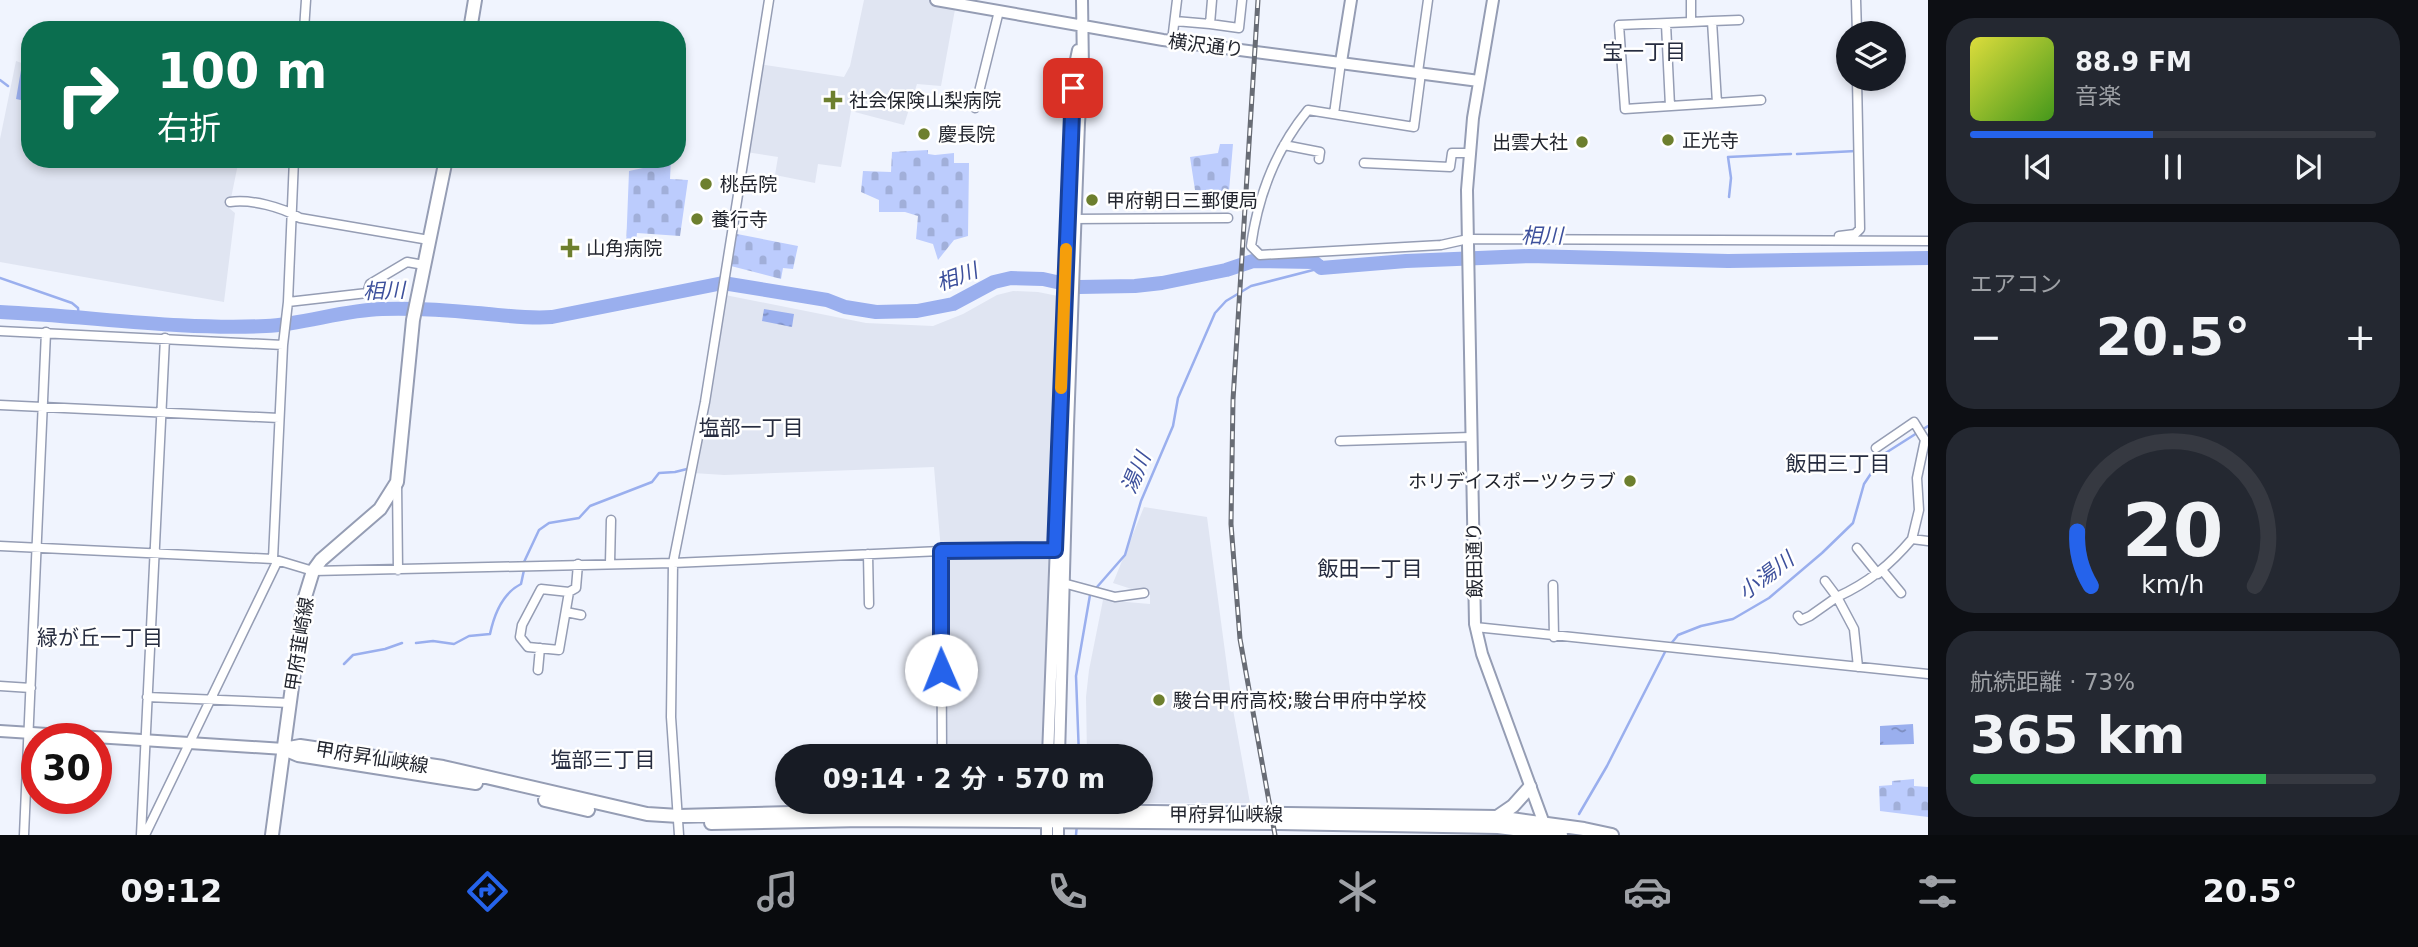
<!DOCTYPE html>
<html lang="ja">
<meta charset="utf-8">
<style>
body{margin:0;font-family:"DejaVu Sans","Noto Sans JP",sans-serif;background:#242831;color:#f1f3f6;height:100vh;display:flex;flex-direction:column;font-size:26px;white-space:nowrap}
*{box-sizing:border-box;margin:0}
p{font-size:23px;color:#9ea1a6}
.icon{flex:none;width:38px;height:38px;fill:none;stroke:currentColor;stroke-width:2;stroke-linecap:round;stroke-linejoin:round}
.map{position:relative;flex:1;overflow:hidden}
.drawer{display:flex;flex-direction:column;gap:18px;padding:18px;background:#0d0f14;width:490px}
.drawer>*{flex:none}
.top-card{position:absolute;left:21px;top:21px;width:665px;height:147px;border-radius:28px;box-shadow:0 4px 10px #0003;background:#0b6e4f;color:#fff;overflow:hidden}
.fabs{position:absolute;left:1836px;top:21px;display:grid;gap:14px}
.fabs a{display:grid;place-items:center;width:70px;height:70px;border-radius:50%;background:#171b24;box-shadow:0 4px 10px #0003;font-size:35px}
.speed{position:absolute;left:21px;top:723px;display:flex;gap:14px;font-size:35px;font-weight:700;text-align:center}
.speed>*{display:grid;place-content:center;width:91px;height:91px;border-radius:50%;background:#171b24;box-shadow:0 4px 10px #0003;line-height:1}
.speed .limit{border:10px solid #d22;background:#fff;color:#111}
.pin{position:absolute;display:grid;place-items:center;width:60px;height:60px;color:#fff;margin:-30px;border-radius:14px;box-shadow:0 4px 10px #0006}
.me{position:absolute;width:77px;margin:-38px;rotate:359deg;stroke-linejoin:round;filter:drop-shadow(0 0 5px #0008)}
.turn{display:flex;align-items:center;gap:24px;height:147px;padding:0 21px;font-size:32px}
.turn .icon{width:91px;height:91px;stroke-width:2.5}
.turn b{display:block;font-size:49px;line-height:60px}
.big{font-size:52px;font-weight:700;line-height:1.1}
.drawer .tile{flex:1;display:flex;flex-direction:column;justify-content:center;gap:10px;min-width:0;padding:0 24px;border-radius:28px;background:#242831}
.drawer .dial{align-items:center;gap:0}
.dial svg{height:182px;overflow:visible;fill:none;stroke:#363941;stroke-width:7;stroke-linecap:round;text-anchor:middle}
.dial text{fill:#f1f3f6;stroke:none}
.song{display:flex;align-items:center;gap:21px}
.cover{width:84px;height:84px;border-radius:10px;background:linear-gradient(135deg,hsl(60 70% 55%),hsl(100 70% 35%))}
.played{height:7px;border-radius:4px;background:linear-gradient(90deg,#2563eb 45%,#363941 45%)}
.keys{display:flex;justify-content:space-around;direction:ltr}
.heat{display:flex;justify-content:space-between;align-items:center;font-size:38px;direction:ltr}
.charge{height:10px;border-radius:5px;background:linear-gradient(90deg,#34c759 73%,#363941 0)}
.trip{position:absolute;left:775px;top:744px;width:378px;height:70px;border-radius:35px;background:#171b24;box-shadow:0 4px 10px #0003;font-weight:700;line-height:70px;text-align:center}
.tab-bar{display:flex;height:112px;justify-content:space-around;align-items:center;background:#090b0e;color:#9ea1a6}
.tab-bar .icon{width:49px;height:49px}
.tab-bar .selected{color:#2563eb}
.tab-bar b{font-size:32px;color:#f1f3f6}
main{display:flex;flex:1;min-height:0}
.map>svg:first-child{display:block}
.built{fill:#e0e5f2}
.cemetery{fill:url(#cemetery-stones)}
.water{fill:url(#water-ripples)}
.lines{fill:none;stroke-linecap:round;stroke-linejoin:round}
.stream{stroke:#9aafee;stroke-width:2.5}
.river{stroke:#9aafee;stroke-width:14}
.street-casing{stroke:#959db4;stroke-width:11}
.secondary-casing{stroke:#959db4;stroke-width:14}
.primary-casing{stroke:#959db4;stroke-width:16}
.street{stroke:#fff;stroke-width:8}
.secondary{stroke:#fff;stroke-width:10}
.primary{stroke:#fff;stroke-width:12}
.rail-casing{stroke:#686c75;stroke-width:5}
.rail{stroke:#fff;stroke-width:2.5;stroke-dasharray:8;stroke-linecap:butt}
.route-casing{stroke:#184099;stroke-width:18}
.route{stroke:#2563eb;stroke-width:12}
.slow{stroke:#f59e0b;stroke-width:12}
.poi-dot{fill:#6d7f2e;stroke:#fff;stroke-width:2.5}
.labels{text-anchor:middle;stroke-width:5;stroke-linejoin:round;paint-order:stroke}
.street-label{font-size:19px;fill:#22252e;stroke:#fff}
.poi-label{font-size:19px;fill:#22252e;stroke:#fff;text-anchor:start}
.neighbourhood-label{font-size:21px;fill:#272d40;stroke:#fff}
.water-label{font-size:21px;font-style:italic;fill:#3d509c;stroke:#fff}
</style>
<main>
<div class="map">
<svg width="1928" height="835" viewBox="0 0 1928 835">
<defs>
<pattern id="cemetery-stones" width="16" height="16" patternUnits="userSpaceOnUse" patternTransform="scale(1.75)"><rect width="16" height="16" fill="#bcccfd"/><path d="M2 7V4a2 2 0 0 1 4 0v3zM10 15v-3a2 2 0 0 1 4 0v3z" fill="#a1afd9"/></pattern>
<pattern id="water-ripples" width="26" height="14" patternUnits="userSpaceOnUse" patternTransform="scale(1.75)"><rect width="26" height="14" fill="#9aafee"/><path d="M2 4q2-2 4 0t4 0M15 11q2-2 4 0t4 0" fill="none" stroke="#7d8ec1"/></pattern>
</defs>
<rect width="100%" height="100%" fill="#f0f4fe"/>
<!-- built -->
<path class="built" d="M864,0H936L956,4L941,86L917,84L904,125L851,111L841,167L818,164L815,183L775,175L778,157L746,152L759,64L844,77L850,66Z
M16,61L30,66V159H239L229,208L235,213L224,302L0,262V139Z
M1013,291L1038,292L1058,296L1055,550L1048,756H942L941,551L934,467L724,475L693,473L725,295L866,323L933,326L963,314L997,295Z
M1144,507L1207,517L1232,704L1250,803H1104L1102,802H1141V756H1087L1086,697L1089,670L1103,600L1150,604V595L1113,583Z"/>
<!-- cemetery -->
<path class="cemetery" d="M1220,144H1233L1229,191L1195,190L1190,157L1218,153Z
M928,150V154L935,155L954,153V163H969L968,236L954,240L938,260L933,244L916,239L918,216L905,212H879V200L861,192L863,171L891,172L892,152Z
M643,159H671L670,179L688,180L680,236L637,233L635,248H626L629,171L643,168Z
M732,233L798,246L793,269L783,268L781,279L727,265Z
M1914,779V786L1928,787V817L1880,811L1879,786L1892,785V781Z"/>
<!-- water -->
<path class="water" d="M21,70L30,72V102L16,99Z
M764,309L794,314L792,327L762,321Z
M1913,724L1914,744L1880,745V726Z"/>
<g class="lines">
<!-- stream -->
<path class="stream" d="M0,80L8,86
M1797,154L1856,151
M1729,197L1731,178L1728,157L1791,154
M0,278L72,303L78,308L79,318
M524,562L539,530L549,523L579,518L590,506L652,482L659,473L675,472L687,469
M416,643L433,641L454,644L469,636L490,634C494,615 503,593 521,584L524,570
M1670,645L1678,635L1701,626L1733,619L1769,598L1822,553L1853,523L1864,484L1884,454L1928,426
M344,664L353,655L385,649L402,643
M1079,756L1076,676L1090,595L1125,555L1141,501L1173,426L1178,398L1215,313L1226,301L1251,286L1321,268
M1579,814L1607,766L1666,650
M1076,835L1077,824"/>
<!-- river -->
<path class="river" d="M0,312C89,316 177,330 266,326C305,324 343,310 382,309C414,308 446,310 477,313C503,315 526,319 552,317L723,283L827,300L845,307L876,312L917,311L953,304L994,282L1011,278L1043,279L1079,287L1135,286L1162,283L1226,270L1253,261L1314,262L1321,268L1406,261L1529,256L1728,261L1928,258"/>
<!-- street casing -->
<g class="street-casing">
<path id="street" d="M1856,0L1857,33
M1175,21L1210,24L1212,0
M1712,21L1739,20
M1691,22L1712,21L1717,103L1625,109L1619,25L1691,22V0
M1210,24L1239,28L1242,0
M1666,24L1670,106
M304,30L306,0
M1172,41L1177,0
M1418,72L1428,0
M1421,73L1414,127L1308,110C1276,149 1258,196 1251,246L1260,255L1441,245L1468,239L1928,241
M1717,103L1761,100
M975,108L999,11
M1334,114L1341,62
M1284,145L1320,152L1319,159
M1364,163L1450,167L1452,153H1470
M230,202C251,199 282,207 300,218L429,240
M1070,219L1228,218
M1839,236L1855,234L1860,229L1857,79
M288,302L367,293L370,284L407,262L424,265
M0,331L283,345
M0,405L279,418
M1340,441L1471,437
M1876,448L1914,422L1925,440L1917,478L1919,510L1912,539L1928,541
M397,482L398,570
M0,546L273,559L313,571L673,563L941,551L1055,550
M1857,548L1878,574
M941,551L942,756
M868,554L869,604
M273,559L283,345L288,302L294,159
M610,563L611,520
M1882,570L1901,593
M1063,583L1115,597L1144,593
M1553,585L1554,637
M569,592L541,589L522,625L520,637L528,647L559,650L569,592L576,588L578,564
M566,612L581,615
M1798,616L1801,620L1810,616L1837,597L1825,581
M1475,627L1928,674
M1858,667L1854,629L1837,597C1868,583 1890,565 1912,539
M538,670L540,648
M0,686L31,688
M147,697L290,703
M24,835L46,332
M141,835L165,338
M145,835L277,562
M679,835L671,717L673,563L705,402L769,0"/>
</g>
<!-- secondary casing -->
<g class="secondary-casing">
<path id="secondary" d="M936,0L1163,40L1479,81
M1493,0L1473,118L1467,190L1475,624L1482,654L1546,829
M1341,62L1351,0
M0,731L284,749
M1048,756L1074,69L1078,50
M1059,756L1068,426L1079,123L1083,68L1082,0
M1058,802V835
M1047,835V802"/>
</g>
<!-- primary casing -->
<g class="primary-casing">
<path id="primary" d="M470,30L475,0
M284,749L300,746L443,767L647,814L679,816L943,809L1497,817L1584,829L1612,835
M284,749L298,755L476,783
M545,800L588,810
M1497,817L1513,806L1530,787
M711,823L863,820L1278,823L1498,827L1561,835
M272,835L301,620L305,597L313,571L321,560L380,509L397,482L413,320L446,159"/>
</g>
<!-- street -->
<use href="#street" class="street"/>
<!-- secondary -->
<use href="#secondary" class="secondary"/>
<!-- primary -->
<use href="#primary" class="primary"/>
<!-- rail casing -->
<g class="rail-casing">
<path id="rail" d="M1258,0L1233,400L1231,524L1240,639L1275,835"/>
</g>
<!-- rail -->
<use href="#rail" class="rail"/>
</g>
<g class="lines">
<!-- route casing -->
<g class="route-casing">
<path id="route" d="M941,670V551L1055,550L1073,88"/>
</g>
<!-- route -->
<use href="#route" class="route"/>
<!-- slow -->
<path class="slow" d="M1061,388L1066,249"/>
</g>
<!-- markers -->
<g class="poi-dot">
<path d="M829.5 89.5h7v7h7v7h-7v7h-7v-7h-7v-7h7z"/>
<circle cx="924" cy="134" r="7"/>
<circle cx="1668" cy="140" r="7"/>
<circle cx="1582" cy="142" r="7"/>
<circle cx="706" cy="184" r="7"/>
<circle cx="1092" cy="200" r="7"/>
<circle cx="697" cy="219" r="7"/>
<path d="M566.5 237.5h7v7h7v7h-7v7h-7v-7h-7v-7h7z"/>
<circle cx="1630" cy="481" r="7"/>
<circle cx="1159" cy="700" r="7"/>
</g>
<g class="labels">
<!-- street labels -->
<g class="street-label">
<text transform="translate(1206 45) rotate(7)" y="7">横沢通り</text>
<text transform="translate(1474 560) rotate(-91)" y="7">飯田通り</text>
<text transform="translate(299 644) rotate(-81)" y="7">甲府韮崎線</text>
<text transform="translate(372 757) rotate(9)" y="7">甲府昇仙峡線</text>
<text x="1226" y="821">甲府昇仙峡線</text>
</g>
<!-- poi labels -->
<g class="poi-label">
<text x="849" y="107">社会保険山梨病院</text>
<text x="938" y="141">慶長院</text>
<text x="1682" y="147">正光寺</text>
<text x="1568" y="149" text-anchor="end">出雲大社</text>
<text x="720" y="191">桃岳院</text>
<text x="1106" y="207">甲府朝日三郵便局</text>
<text x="711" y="226">養行寺</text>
<text x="586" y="255">山角病院</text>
<text x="1616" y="488" text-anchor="end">ホリデイスポーツクラブ</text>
<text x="1173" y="707">駿台甲府高校;駿台甲府中学校</text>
</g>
<!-- neighbourhood labels -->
<g class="neighbourhood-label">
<text x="1644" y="59">宝一丁目</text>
<text x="751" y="435">塩部一丁目</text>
<text x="1838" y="471">飯田三丁目</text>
<text x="1370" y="576">飯田一丁目</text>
<text x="100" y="645">緑が丘一丁目</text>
<text x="603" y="767">塩部三丁目</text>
</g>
<!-- water labels -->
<g class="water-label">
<text x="1542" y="243">相川</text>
<text transform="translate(957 277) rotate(-20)" y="7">相川</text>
<text transform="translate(384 291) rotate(-2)" y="7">相川</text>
<text transform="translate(1136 473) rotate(-67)" y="7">湯川</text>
<text transform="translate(1766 576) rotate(-37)" y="7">小湯川</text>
</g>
</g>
</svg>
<div class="fabs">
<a><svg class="icon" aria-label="layers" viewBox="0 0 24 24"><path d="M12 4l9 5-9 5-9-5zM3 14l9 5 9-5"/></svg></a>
</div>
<div class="speed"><div class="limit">30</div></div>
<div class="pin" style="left:1073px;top:88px;background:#d93025"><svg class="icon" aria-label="arrive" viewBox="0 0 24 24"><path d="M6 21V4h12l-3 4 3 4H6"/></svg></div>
<svg class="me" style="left:941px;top:670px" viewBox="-20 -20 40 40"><circle r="19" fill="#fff"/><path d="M0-13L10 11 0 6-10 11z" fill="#2563eb"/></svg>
<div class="trip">09:14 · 2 分 · 570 m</div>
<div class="top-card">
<div class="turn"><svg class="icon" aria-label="right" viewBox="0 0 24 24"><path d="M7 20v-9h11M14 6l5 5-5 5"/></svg><div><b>100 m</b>右折</div></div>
</div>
</div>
<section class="drawer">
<div class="tile">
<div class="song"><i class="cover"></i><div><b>88.9 FM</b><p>音楽</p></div></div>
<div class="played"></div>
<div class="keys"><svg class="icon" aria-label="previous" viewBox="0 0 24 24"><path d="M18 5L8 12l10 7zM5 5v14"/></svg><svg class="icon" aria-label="pause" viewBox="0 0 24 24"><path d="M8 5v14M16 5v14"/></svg><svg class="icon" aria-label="next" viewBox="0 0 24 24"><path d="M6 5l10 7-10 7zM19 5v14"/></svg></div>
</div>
<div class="tile"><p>エアコン</p>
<div class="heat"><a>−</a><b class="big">20.5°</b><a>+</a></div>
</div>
<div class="tile dial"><svg viewBox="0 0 100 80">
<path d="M14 69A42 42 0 1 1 86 69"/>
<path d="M14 69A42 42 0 0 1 8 45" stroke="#2563eb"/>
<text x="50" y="56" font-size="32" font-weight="700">20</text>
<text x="50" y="72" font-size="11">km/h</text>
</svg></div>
<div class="tile"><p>航続距離 · 73%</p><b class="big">365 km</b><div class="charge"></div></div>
</section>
</main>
<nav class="tab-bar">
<b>09:12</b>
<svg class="icon selected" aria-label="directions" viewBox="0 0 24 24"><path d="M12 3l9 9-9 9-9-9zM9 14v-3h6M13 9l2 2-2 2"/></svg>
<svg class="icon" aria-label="music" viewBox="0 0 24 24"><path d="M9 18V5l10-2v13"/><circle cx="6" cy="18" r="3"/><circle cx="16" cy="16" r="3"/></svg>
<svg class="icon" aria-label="phone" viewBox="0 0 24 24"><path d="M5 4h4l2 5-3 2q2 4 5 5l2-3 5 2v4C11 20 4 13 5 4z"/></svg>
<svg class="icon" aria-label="climate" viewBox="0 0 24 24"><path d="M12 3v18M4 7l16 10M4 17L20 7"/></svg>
<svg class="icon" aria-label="car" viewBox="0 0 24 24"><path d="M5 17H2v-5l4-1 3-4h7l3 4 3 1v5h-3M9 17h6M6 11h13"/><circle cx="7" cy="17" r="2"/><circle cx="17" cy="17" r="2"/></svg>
<svg class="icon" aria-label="filters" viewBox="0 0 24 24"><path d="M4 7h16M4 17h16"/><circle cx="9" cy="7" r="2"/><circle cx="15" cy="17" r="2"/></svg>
<b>20.5°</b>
</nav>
